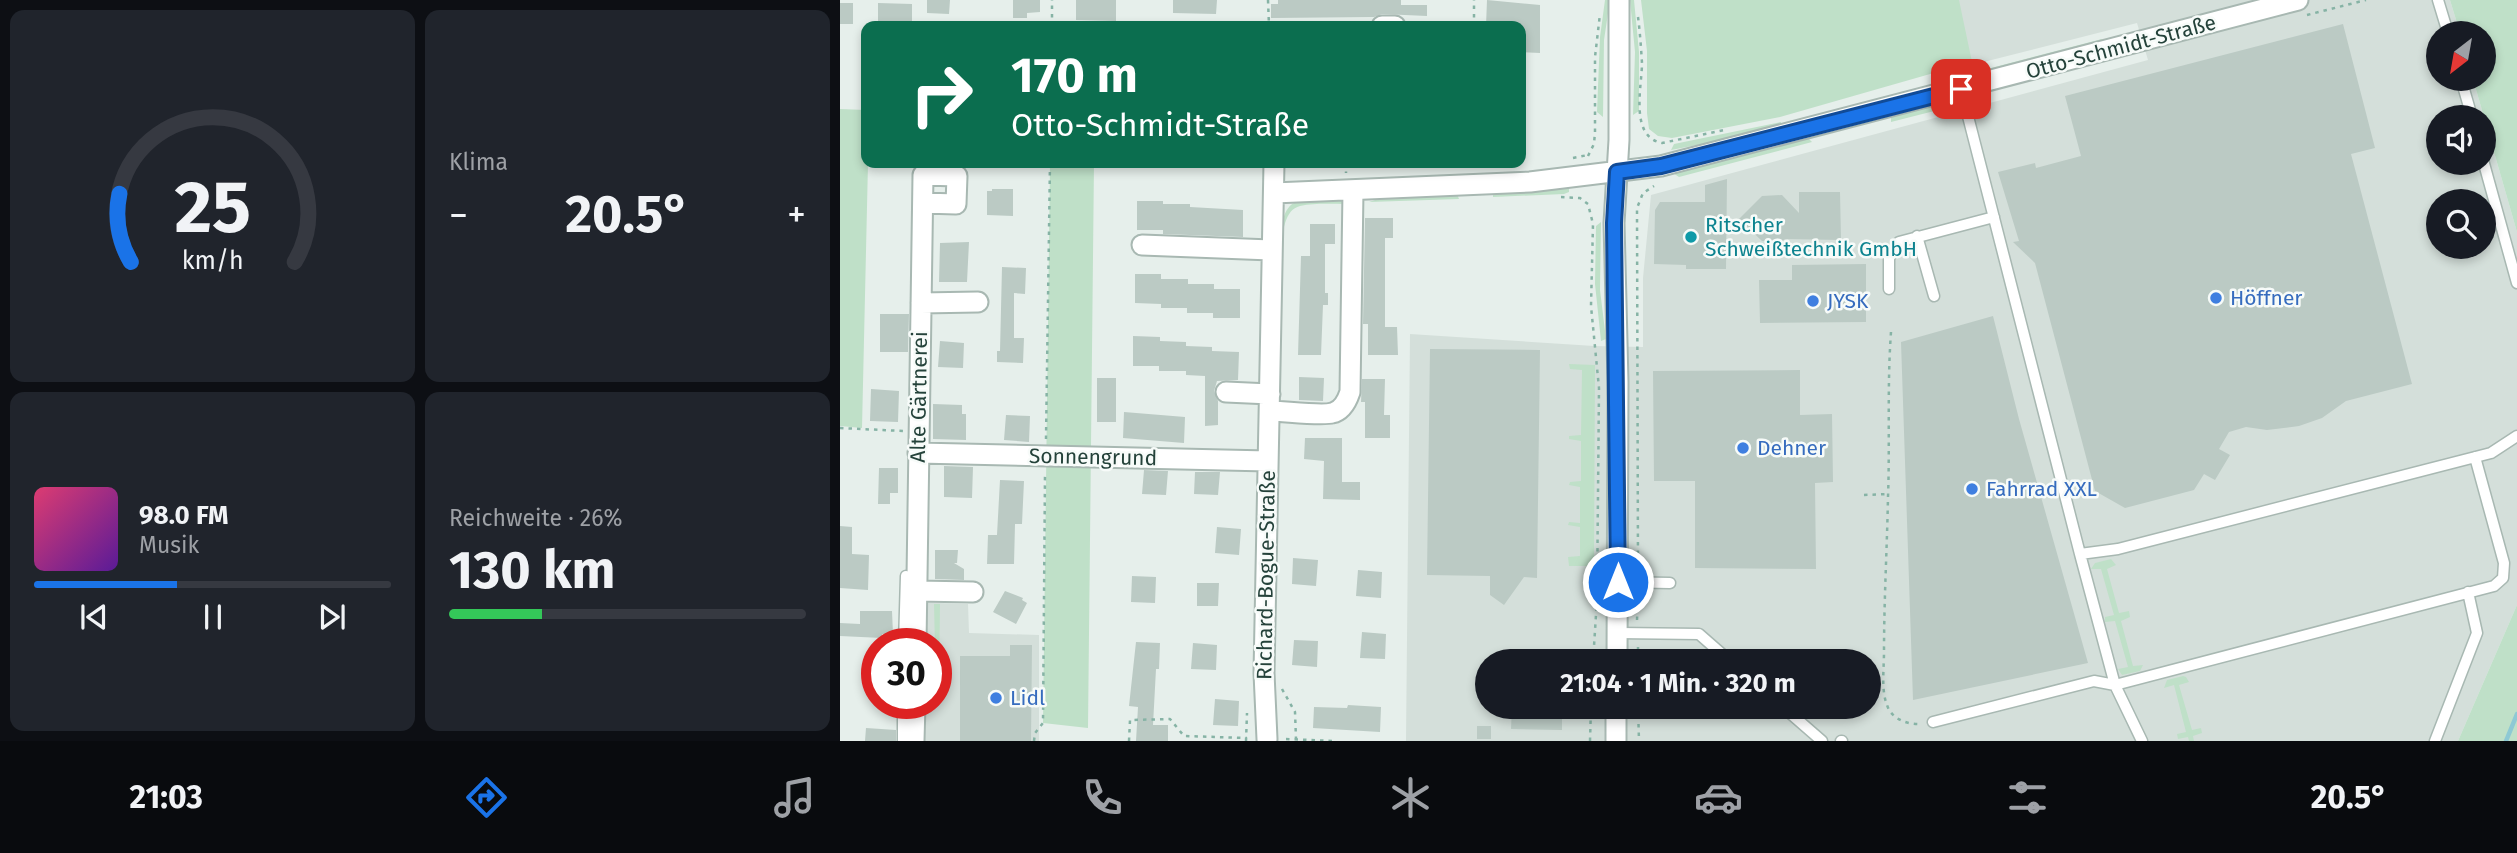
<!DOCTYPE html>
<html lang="de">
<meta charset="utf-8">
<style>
body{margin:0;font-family:"Fira Sans",sans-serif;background:#20242c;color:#f1f3f6;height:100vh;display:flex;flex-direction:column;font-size:26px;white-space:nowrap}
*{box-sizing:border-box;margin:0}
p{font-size:23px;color:#9ea1a6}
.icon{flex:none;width:38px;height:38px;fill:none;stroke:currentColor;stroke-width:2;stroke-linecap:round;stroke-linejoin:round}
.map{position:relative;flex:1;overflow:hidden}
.sheet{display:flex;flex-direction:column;gap:10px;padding:10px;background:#0d0f14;width:840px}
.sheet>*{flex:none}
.guide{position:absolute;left:21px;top:21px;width:665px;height:147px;border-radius:14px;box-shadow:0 4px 10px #0003;background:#0b6e4f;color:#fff;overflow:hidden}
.needle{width:46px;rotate:211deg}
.buttons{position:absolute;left:1586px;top:21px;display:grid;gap:14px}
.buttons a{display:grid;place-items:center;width:70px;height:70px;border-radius:50%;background:#171b24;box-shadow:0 4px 10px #0003;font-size:35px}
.speed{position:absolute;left:21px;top:628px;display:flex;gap:14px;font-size:35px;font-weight:700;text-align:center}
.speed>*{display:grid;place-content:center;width:91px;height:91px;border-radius:50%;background:#171b24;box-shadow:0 4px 10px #0003;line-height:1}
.speed .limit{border:10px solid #d22;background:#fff;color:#111}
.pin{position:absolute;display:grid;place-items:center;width:60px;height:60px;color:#fff;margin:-30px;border-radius:14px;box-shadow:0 4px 10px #0006}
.me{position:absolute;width:77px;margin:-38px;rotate:0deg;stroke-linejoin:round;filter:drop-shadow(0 0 5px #0008)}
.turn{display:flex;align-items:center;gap:24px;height:147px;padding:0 35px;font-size:32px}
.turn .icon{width:91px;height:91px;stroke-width:2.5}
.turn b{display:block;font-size:49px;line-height:60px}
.big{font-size:52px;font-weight:700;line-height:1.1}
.sheet .card{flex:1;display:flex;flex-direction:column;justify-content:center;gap:10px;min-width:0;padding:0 24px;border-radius:14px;background:#20242c}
.sheet .dial{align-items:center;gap:0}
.dial svg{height:182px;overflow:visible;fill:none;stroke:#363941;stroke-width:7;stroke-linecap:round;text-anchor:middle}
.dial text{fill:#f1f3f6;stroke:none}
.song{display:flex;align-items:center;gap:21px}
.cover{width:84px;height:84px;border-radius:10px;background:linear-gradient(135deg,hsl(340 70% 55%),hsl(270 70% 35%))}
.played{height:7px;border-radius:4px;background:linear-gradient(90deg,#1a73e8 40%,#363941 40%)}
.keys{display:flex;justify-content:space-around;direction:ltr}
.heat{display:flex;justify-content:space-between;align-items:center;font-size:38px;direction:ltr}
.charge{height:10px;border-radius:5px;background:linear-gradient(90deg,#34c759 26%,#363941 0)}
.sheet .tiles{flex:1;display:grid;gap:10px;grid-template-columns:repeat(2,1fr)}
.trip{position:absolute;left:635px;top:649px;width:406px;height:70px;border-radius:35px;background:#171b24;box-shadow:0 4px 10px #0003;font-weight:700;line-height:70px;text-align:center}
.menu{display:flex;height:112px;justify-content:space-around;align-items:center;background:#090b0e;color:#9ea1a6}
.menu .icon{width:49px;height:49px}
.menu .current{color:#1a73e8}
.menu b{font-size:32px;color:#f1f3f6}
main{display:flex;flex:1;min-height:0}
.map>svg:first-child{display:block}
.built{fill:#d4dfda;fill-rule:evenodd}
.green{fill:#bfe0c8}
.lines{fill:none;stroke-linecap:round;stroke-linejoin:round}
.stream{stroke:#8ec9d4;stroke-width:4.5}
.building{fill:#bbcac4}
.lane-casing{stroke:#a8b8b2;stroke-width:13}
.street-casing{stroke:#a8b8b2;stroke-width:23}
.path{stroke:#86b3a5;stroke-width:2.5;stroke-dasharray:3.5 5;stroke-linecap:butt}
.lane{stroke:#fff;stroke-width:10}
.street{stroke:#fff;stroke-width:19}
.route-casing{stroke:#114b97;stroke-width:18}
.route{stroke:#1a73e8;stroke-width:12}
.culture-dot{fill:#0f9aa8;stroke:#f7fbf9;stroke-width:2.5}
.shop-dot{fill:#3f7fe0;stroke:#f7fbf9;stroke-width:2.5}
.labels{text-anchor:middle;stroke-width:5;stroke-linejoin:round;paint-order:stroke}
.street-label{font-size:21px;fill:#24423a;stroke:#f7fbf9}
.culture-label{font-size:21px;fill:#0d838f;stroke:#f7fbf9;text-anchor:start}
.shop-label{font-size:21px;fill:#366cbe;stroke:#f7fbf9;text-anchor:start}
</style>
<main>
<section class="sheet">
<div class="tiles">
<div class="card dial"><svg viewBox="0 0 100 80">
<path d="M14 69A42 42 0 1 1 86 69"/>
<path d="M14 69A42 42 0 0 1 9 39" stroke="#1a73e8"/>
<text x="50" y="56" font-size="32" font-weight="700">25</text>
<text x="50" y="72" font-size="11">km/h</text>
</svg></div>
<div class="card"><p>Klima</p>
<div class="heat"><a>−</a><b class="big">20.5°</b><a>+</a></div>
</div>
<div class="card">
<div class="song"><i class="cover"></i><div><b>98.0 FM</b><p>Musik</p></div></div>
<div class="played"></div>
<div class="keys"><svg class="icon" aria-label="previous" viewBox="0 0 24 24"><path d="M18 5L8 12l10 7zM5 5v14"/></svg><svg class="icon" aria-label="pause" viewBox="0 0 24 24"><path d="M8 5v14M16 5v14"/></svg><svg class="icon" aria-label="next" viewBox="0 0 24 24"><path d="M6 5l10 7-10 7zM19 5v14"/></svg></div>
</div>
<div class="card"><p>Reichweite · 26%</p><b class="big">130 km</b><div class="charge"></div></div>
</div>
</section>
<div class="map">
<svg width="1677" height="741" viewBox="0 0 1677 741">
<rect width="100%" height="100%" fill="#e6efeb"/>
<!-- built -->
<path class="built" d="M1094,0H1610L1620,33H1598V79H1633L1677,232V605L1618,741H566L570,334L754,346L803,347V278L811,195L1308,60L1297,23L1112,70ZM1598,117H1643V163H1598ZM1598,201H1643V247H1598ZM648,662H1029V707H648Z
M68,602L128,604L129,633L199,635V741H67V704H96V644H68Z"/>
<!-- green -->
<path class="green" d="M765,0H770L764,40L763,117L757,112L760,37Z
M790,0H794L799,52V111L793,115L795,52Z
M801,0H1119L1132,62L940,117L832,138L818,136L809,129L807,113V51Z
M1610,0H1677V232L1633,79H1643V33H1620Z
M1262,39L1259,44L1093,88L1090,84Z
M1102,103L1106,108L1051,122V117L1055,115Z
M0,109L26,110V163H28L22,428L0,426Z
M941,122V129L831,150L834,144Z
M968,138L972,142L839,177L833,173Z
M210,163H254L248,728L203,723Z
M729,188V192L724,194L653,197V191Z
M617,194L619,199L529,202L544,197Z
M504,199L505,204C491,204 474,203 460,206C435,212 443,267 443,287H439C440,267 435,212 454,203C468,197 489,199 504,199Z
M761,222L760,290L766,339L761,341L755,284L756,226Z
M729,364L755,365L754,566H729L728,557L740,556V527L728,525L729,522L740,523V487L729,485L730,482L741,481V441L729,439V436L741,435L742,370L730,369Z
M1271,559L1276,565L1267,569L1279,613L1289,611L1290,617L1281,621L1293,666L1303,665L1300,671L1282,675L1278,669L1288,667L1275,621L1265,622V617L1274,615L1261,569H1251L1255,563Z
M94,604H100L99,690H96Z
M1677,605V741H1618Z
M1343,676L1346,677L1349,682L1339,685L1352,730L1361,728L1362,733L1353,736L1354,741H1349L1348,737L1338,739L1337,734L1346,732L1334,685L1324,688L1327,680Z"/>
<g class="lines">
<!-- stream -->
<path class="stream" d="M1666,741L1677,714"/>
</g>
<!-- building -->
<path class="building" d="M87,0H110L109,14L87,13Z
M173,0H200V12L187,13V18H173Z
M236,0H276V21L236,20Z
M333,0H377L376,14L333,13Z
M438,0H561V5H587V16L542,14L534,17L431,18V4H438Z
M647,0L700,5V53L681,52V26H646Z
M0,3H13V24H0Z
M38,3L72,4V26H38Z
M1503,24L1535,148L1511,154L1572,384L1506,401L1482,418L1459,426L1427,430L1406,427L1389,432L1379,449L1390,455L1375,480L1364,474L1354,490L1285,508L1255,491L1195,263L1173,242L1179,241L1158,172L1195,163L1196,168L1241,156L1225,96Z
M887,179L886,269H846V265L814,264L815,210L820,202H865V185Z
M152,189H173V216L147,215V191H152Z
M959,192H1000L1001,240L945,239L942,242L922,241L899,219L922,196L942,195L959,213Z
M297,201H323V204H350V207L403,210V237L323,234V230H297Z
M525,218H553V238H545V327H557L558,355H528V324H523Z
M470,224H495V244H485V293H488V305H483L481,355H458L461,256H470Z
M129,242L127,282H99L100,243Z
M1026,264V322L920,323L919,280H952V265Z
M162,267L186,268L185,294L174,293V338H184L183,363L157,362V351H160Z
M295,274H321V279H348V284H374V289H400V318H373V313H347V308H321V304L295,303Z
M40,314H69L68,352H40Z
M1153,316L1179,419L1248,663L1073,700L1061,342Z
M293,336L320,337V341L346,342V346L372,347V351L399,352L398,380L377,381L374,391L378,401V425L365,426V376L346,375V371H319V366H293Z
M100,341L124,343L123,368L98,367Z
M590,349L700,350L697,578L684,577L664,605L650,595V576L587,575Z
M960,370V415L992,414L993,482L975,483L976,569L855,568V481H814L813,371Z
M459,377L484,378L483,401L459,400Z
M257,378H276V422H257Z
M522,379H545L544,415H550V438H525V402H521Z
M31,389L59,391L58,422L30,421Z
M93,404L122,405V414H126V440L93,439Z
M284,412L345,417L344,443L283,438Z
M166,415L190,416L189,442L164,440Z
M465,438H502V482H520V500L483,499L484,461L464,459Z
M104,466L133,467L132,498L104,497Z
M39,468H58V493H50V504H38Z
M304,470L328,471L326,495L302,494Z
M355,472H380L378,495L354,494Z
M160,480L184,481L182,524H175L174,564H147L148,535H157Z
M0,526L12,527V554L29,555L28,590L0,588Z
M377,527L401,529L399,555L375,553Z
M95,550H118L117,563H114L124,569V580L95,579Z
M453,558L478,560L476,586L452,584Z
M518,570L542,572L541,598L516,596Z
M292,576L316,577L315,603L291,602Z
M357,583H379L378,606H357Z
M165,591L183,598L182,600L187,603L176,624L153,612Z
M20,611H52L53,634H42V638L0,636V623L20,624Z
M522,632L546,634L545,659L520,658Z
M454,640L478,641L477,667L452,665Z
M296,642L320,643L319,669H316L313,725H328V741H296L298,707L289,706Z
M353,643L377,645L376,670L351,669Z
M170,645H192L191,741H120V656H170Z
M375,699L399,701L398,726L373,725Z
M508,705L541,707L540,732L473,728L474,707L507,708Z
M672,707H722V730L671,729Z
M637,726H651V739H637Z
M26,728L56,730V741H25Z"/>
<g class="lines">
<!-- lane casing -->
<g class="lane-casing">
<path id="lane" d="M1598,0L1608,33
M1621,79L1632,117
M1121,89L1240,554L1278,549L1651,453L1677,436
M1643,160L1677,283
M1077,236L1094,296
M1049,289V258L1059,242L1154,217
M1240,554L1275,685L1654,586L1663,578L1664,563L1635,457
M778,582L830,583
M778,633L859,634L891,662
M64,644L66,576
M943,707L982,741
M1093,722L1254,681L1275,685L1302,741
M63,741V704
M1001,741H1002
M1595,741L1637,633L1628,592"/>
</g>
<!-- street casing -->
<g class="street-casing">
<path id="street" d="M542,26H555
M434,193L690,182L821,166L1458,0
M302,245L431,250
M81,303L138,302
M386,392L430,394
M430,411C443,411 481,416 492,413C502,411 507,401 510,392L513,191
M78,453L428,461
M77,591L133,592
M76,644L83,175L117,176L116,204L83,203
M777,662L778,382L774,223L779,140V0
M427,739L424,673L434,163
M74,741L75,704
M776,741V707"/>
</g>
<!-- path -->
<path class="path" d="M428,0L429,26
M1467,15L1526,0
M798,17C800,32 801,48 802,63C802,86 789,137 822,143L884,130
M212,26V0
M634,26V0
M748,156L754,144L755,132V57L760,14
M733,158L748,155
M506,163V173
M721,197L740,198L748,204L753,224L751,306L759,388L757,599L753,662
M1051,332C1047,387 1050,442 1048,497C1047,549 1044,600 1044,652C1044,669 1041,690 1047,705C1051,719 1068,725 1081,724
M0,428L63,431
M206,439L210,163
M1024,495L1049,494
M798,571L797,208L803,193L814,186
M797,620L798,595
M798,647V662
M442,689L455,712L456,739
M798,707L799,741
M446,739L495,741
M194,741L195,733L203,723L205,474
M289,741L290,720L330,719L344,736L407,738
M406,741L407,713
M750,741L751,707"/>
<!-- lane -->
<use href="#lane" class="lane"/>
<!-- street -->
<use href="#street" class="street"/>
</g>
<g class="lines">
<!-- route casing -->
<g class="route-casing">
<path id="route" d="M778,582L774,223L777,172L821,166L1121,89"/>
</g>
<!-- route -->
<use href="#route" class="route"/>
</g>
<!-- markers -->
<circle class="culture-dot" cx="851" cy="237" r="7"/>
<g class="shop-dot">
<circle cx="1376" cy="298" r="7"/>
<circle cx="973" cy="301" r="7"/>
<circle cx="903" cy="448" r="7"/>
<circle cx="1132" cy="489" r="7"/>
<circle cx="156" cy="698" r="7"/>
</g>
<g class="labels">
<!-- street labels -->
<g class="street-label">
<text transform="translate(1281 47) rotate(-15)" y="7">Otto-Schmidt-Straße</text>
<text transform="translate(79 397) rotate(-89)" y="7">Alte Gärtnerei</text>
<text transform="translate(253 457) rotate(1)" y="7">Sonnengrund</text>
<text transform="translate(426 575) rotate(-89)" y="7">Richard-Bogue-Straße</text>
</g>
<!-- culture labels -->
<g class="culture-label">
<text x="865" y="232">Ritscher<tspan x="865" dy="24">Schweißtechnik GmbH</tspan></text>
</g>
<!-- shop labels -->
<g class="shop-label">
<text x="1390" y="305">Höffner</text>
<text x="987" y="308">JYSK</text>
<text x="917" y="455">Dehner</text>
<text x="1146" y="496">Fahrrad XXL</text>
<text x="170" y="705">Lidl</text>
</g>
</g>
</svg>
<div class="buttons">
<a><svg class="needle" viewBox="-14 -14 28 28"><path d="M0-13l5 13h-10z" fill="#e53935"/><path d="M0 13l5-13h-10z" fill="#9ea1a6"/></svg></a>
<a><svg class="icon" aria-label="sound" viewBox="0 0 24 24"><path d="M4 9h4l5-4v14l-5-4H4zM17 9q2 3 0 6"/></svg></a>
<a><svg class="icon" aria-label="search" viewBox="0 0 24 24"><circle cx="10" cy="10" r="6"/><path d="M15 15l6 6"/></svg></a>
</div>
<div class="speed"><div class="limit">30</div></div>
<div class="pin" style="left:1121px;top:89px;background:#d93025"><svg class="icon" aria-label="arrive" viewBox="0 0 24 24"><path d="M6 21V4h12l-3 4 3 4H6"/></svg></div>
<svg class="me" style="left:778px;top:582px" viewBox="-20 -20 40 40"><circle r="17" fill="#1a73e8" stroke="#fff" stroke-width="3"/><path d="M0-11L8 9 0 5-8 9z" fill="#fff"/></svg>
<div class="trip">21:04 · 1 Min. · 320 m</div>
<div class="guide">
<div class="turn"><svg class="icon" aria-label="right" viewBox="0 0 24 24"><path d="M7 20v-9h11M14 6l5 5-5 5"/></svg><div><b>170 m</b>Otto-Schmidt-Straße</div></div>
</div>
</div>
</main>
<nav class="menu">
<b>21:03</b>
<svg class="icon current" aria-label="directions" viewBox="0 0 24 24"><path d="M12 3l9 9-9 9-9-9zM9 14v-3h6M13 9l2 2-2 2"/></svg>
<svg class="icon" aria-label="music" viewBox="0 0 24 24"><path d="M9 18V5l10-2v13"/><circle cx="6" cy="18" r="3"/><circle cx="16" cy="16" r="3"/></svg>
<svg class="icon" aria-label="phone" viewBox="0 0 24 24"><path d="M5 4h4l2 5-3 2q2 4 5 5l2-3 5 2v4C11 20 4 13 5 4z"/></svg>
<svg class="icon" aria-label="climate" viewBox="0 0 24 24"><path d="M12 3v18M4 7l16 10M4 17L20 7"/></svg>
<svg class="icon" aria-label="car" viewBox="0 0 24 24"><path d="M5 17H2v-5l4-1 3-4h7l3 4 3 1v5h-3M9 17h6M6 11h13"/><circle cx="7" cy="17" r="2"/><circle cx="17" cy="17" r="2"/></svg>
<svg class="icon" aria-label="filters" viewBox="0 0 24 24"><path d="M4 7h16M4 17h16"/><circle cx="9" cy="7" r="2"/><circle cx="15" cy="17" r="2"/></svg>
<b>20.5°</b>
</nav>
